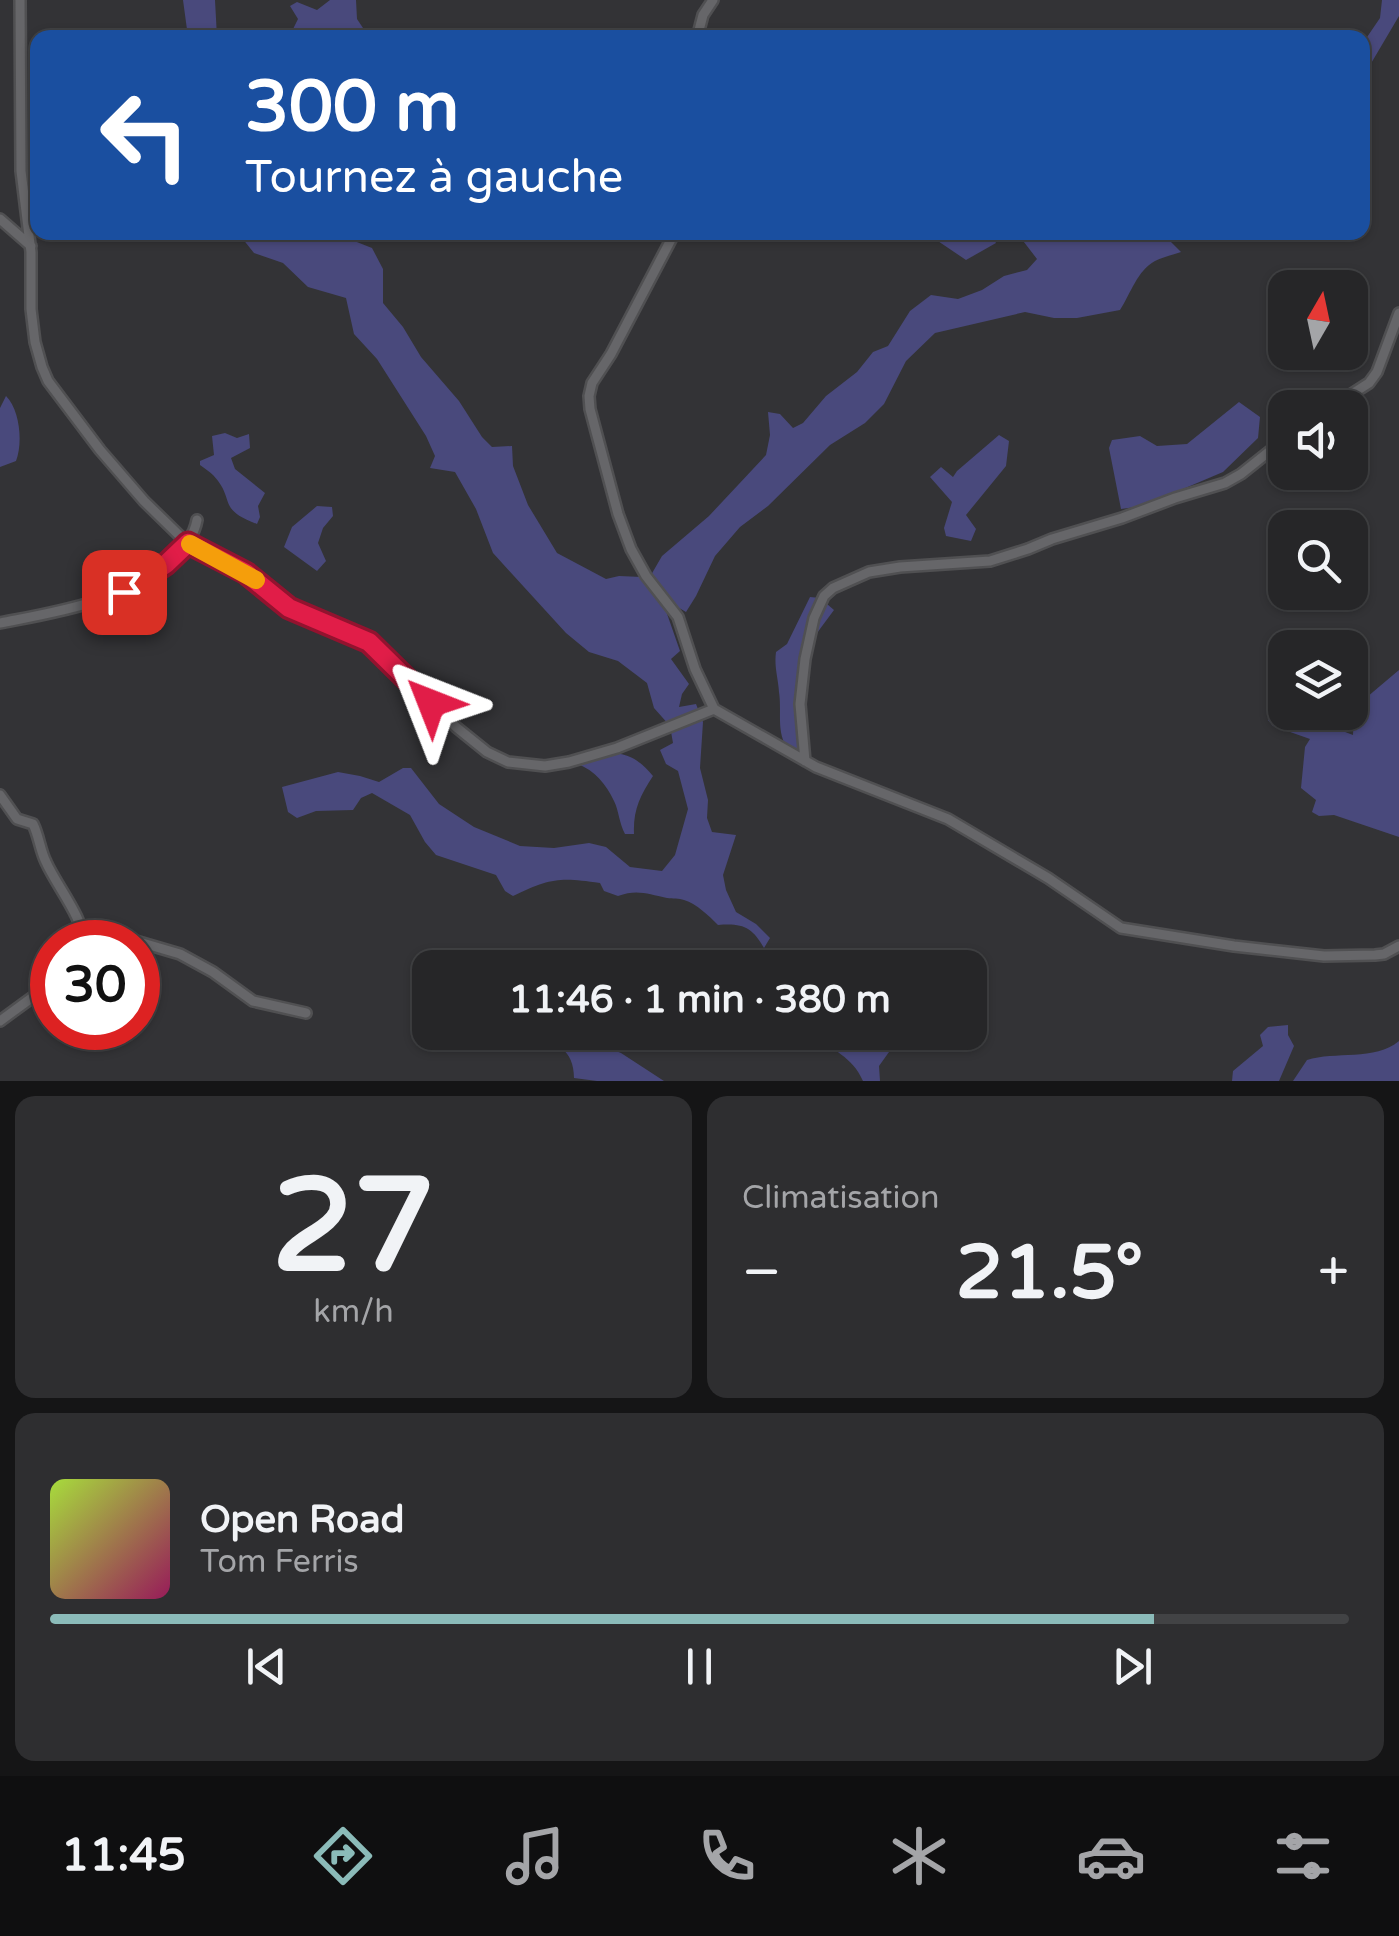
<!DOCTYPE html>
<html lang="fr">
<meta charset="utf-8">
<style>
body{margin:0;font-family:"Varela Round",sans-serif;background:#2e2e30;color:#f1f3f6;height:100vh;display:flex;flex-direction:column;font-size:38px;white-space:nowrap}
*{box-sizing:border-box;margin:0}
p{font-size:32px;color:#a4a5a8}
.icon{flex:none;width:55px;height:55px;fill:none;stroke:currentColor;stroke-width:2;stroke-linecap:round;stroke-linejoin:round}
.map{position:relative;height:1081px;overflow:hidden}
.drawer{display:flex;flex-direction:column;gap:15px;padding:15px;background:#151516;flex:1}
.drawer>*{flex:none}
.guide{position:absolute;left:30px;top:30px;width:1340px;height:210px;border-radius:20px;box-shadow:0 2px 8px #0004,0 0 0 2px #424345;background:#1a4fa0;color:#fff;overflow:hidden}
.needle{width:65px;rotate:9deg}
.fabs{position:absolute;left:1268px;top:270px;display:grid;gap:20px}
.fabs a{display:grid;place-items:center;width:100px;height:100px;border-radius:20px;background:#262628;box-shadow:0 2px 8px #0004,0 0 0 2px #424345;font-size:50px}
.speed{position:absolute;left:30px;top:920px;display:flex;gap:20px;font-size:50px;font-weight:700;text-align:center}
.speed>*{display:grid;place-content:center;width:130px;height:130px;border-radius:50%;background:#262628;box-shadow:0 2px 8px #0004,0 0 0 2px #424345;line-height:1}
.speed .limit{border:15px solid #d22;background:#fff;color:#111}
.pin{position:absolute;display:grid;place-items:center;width:85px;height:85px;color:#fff;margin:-42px;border-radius:20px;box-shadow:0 5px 15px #0006}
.me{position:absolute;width:110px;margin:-55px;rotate:315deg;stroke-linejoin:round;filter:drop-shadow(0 0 8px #0008)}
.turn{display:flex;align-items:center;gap:35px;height:210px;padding:0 50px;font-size:45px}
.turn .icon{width:130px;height:130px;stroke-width:2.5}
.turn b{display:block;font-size:70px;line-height:85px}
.big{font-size:75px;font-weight:800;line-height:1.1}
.drawer .tile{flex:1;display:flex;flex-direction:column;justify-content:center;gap:15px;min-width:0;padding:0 35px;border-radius:20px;background:#2e2e30}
.drawer .dial{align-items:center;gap:0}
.dial b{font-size:130px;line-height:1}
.song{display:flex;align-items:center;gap:30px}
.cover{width:120px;height:120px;border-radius:15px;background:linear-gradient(135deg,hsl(80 70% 55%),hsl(330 70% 35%))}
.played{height:10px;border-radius:5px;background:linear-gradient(90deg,#8bbbb9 85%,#424345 85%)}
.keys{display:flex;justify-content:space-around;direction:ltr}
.heat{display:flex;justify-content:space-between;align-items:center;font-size:55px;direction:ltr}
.drawer .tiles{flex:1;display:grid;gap:15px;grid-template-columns:1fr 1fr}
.tile:last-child{grid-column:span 2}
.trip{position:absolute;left:412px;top:950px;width:575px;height:100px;border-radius:20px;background:#262628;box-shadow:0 2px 8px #0004,0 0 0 2px #424345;font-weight:800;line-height:100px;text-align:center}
.dock{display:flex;height:160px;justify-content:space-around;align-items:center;background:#0f0f10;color:#a4a5a8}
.dock .icon{width:70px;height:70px}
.dock .active{color:#8bbbb9}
.dock b{font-size:45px;color:#f1f3f6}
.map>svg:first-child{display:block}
.green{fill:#49497c}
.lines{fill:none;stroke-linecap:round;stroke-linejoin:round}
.minor-casing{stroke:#505052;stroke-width:14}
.minor{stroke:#666669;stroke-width:9}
.route-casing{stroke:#92132f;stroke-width:25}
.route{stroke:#e11d48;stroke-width:18}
.slow{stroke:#f59e0b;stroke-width:18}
</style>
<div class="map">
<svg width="1399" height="1081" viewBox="0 0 1399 1081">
<rect width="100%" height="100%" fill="#333336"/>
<!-- green -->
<path class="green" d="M183,0H215L217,37H188Z
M330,0H356L357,19L363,28L362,37H260L263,31H292L298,19L290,6L297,2L317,10Z
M1382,0H1399V16L1363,77V43L1380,18Z
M238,233H334L372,248L383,269V303L403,327L421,357L459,401L482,437L492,447L512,446L513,466L528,505L557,553L606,579L619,576L642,577L665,608L680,651L671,659L689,684L682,694L679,707L696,704L703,722L700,768L708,800L707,818L712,832L736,835L723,875L726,890L736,912L756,924L770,938L764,948C752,927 743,923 718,925C709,916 697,904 684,900C679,898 673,899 667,898C648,894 637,889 618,896L604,891L600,883C560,877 550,878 513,896L505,891L496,875L436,855L425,842L410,815L372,793L361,798L353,810L316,811L297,818L288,812L282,787L338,772L360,776L379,782L403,768H411L439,804L474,827L520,846L554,848L589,843L606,847L630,867L662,871L675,855L688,809L678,771L666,764L660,750L673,743L670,726L654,708L647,683L618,661L589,652L566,633L493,553L476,509L455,472L430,468L435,456L426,436L377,359L354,334L346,298L308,287L283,263L254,253Z
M926,233H991L996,243L966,260Z
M1017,233H1167L1164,235L1181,252C1173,255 1162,257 1155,261C1137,271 1131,293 1120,310L1077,318H1054L1025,312L935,333L906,361L884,404L865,423L830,445L768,506L740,527L715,556L696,596L686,612L674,605L651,575L662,556L709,516L766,455L770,435L768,412L780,414L793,428L803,423L826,396L857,372L873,352L888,346L910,311L931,295L958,299L982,290L1004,276L1027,270L1037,259Z
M6,396C20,410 23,443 16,461L0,467V408Z
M1239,402L1260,417L1258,438L1223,472L1143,506L1121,509L1109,448L1112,440L1140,436L1157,446L1187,444Z
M225,433L237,438L249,434L250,448L231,458L235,469L265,493L258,506L260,517L257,524C216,509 236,499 213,475C209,471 204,468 200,465V461L214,455L212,436Z
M999,435L1009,441L1006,466L966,515L976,529L971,541L946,536L944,528L952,502L930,477L941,467L953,477L957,471Z
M317,506L332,507L333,516L323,528L318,543L326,561L317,571L284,547L292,527Z
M810,597L820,598L834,610L817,633L812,655L799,656L797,748H787C776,731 782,711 779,692C778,677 774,667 776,652L787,644Z
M1399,670V837L1334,815L1319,816L1312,812L1316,800L1301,788L1305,747L1310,739L1273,726L1268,720L1275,714L1319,722L1353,735L1354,708Z
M597,752C623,753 635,754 653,776C640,796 633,810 634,834H625C619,823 619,811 614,801C606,784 595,771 578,764L579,758Z
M1288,1025V1035L1294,1046L1279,1081H1232L1233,1071L1263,1046L1260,1035L1268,1027Z
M532,1033H586L601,1045L621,1053L664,1081H597L574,1078C574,1049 556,1043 532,1033Z
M817,1033H841L853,1046L861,1048L868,1035L889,1033L896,1037L894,1045L879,1066L880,1081H863C852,1055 831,1052 817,1033Z
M1399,1041V1081H1293L1307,1060C1335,1051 1375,1061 1399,1041Z"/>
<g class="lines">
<!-- minor casing -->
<g class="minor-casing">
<path id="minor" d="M20,0L21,171L31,252V309L35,342L42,367L48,381L100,450L144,501L187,543L246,573L282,604L369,642L456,727L487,752L508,762L545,766L569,762L617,748L714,709
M697,38L703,15L713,0
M0,219L31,246
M675,232L611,354L592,383L589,396L590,409L618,514L631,549L646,576L678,617L695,669L714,709L816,767L948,819L1048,878L1121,928L1234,946L1324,956L1375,955L1384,954L1399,946
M1330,408L1369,383L1377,372L1399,313
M0,623C61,611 125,602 172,558C184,546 194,537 197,520
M805,761L800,704L805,659L814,618L824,596L833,588L869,572L900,567L990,561L1028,549L1052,539L1122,518L1175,498L1225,483L1241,474L1285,439
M0,795L17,819L33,824C39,836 40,850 46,862C56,885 85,920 83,942
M81,925L180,954L213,972L253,1001L306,1013
M0,1021L52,983"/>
</g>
<!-- minor -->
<use href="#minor" class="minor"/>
</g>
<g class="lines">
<!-- route casing -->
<g class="route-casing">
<path id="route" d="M124,592L166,564L188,543L246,573L289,608L369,642L431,703"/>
</g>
<!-- route -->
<use href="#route" class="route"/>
<!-- slow -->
<path class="slow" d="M190,544L256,580"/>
</g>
</svg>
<div class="fabs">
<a><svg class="needle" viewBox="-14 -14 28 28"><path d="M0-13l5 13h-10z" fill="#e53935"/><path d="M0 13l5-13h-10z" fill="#a4a5a8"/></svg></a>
<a><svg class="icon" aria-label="sound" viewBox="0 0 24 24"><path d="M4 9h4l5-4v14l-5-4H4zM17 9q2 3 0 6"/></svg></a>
<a><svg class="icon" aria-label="search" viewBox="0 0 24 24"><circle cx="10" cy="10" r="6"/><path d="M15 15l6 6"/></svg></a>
<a><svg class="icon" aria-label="layers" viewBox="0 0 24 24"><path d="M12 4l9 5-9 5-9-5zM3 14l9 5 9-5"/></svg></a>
</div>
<div class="speed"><div class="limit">30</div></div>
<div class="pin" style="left:124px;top:592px;background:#d93025"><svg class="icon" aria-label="arrive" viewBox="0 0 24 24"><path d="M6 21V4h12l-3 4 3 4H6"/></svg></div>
<svg class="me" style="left:431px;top:703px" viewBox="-20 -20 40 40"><path d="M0-17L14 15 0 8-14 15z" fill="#e11d48" stroke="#fff" stroke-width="4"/></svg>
<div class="trip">11:46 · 1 min · 380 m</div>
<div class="guide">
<div class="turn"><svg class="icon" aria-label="left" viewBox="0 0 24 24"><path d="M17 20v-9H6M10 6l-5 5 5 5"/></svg><div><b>300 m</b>Tournez à gauche</div></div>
</div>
</div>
<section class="drawer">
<div class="tiles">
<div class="tile dial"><b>27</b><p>km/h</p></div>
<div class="tile"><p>Climatisation</p>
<div class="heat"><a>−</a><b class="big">21.5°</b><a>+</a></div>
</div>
<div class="tile">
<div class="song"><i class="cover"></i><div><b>Open Road</b><p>Tom Ferris</p></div></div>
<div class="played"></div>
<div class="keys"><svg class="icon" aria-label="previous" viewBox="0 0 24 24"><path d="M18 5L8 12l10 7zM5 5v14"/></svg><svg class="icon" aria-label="pause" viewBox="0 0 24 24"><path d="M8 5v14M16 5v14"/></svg><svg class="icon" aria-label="next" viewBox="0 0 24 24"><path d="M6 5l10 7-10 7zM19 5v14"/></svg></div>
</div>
</div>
</section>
<nav class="dock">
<b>11:45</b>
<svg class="icon active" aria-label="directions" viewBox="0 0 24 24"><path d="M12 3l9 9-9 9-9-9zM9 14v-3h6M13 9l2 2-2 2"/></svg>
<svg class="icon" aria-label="music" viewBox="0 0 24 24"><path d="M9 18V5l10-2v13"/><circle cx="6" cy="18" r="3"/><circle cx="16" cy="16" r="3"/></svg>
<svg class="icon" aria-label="phone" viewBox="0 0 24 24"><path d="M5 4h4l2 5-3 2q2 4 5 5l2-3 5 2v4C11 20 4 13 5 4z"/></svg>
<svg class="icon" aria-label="climate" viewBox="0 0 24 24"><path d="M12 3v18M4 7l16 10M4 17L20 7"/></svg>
<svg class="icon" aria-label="car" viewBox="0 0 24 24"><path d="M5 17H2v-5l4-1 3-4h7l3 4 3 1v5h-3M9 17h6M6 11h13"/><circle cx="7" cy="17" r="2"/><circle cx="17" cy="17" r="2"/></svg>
<svg class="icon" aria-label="filters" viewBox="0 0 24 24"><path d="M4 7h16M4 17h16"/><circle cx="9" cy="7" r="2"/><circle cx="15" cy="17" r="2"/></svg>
</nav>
